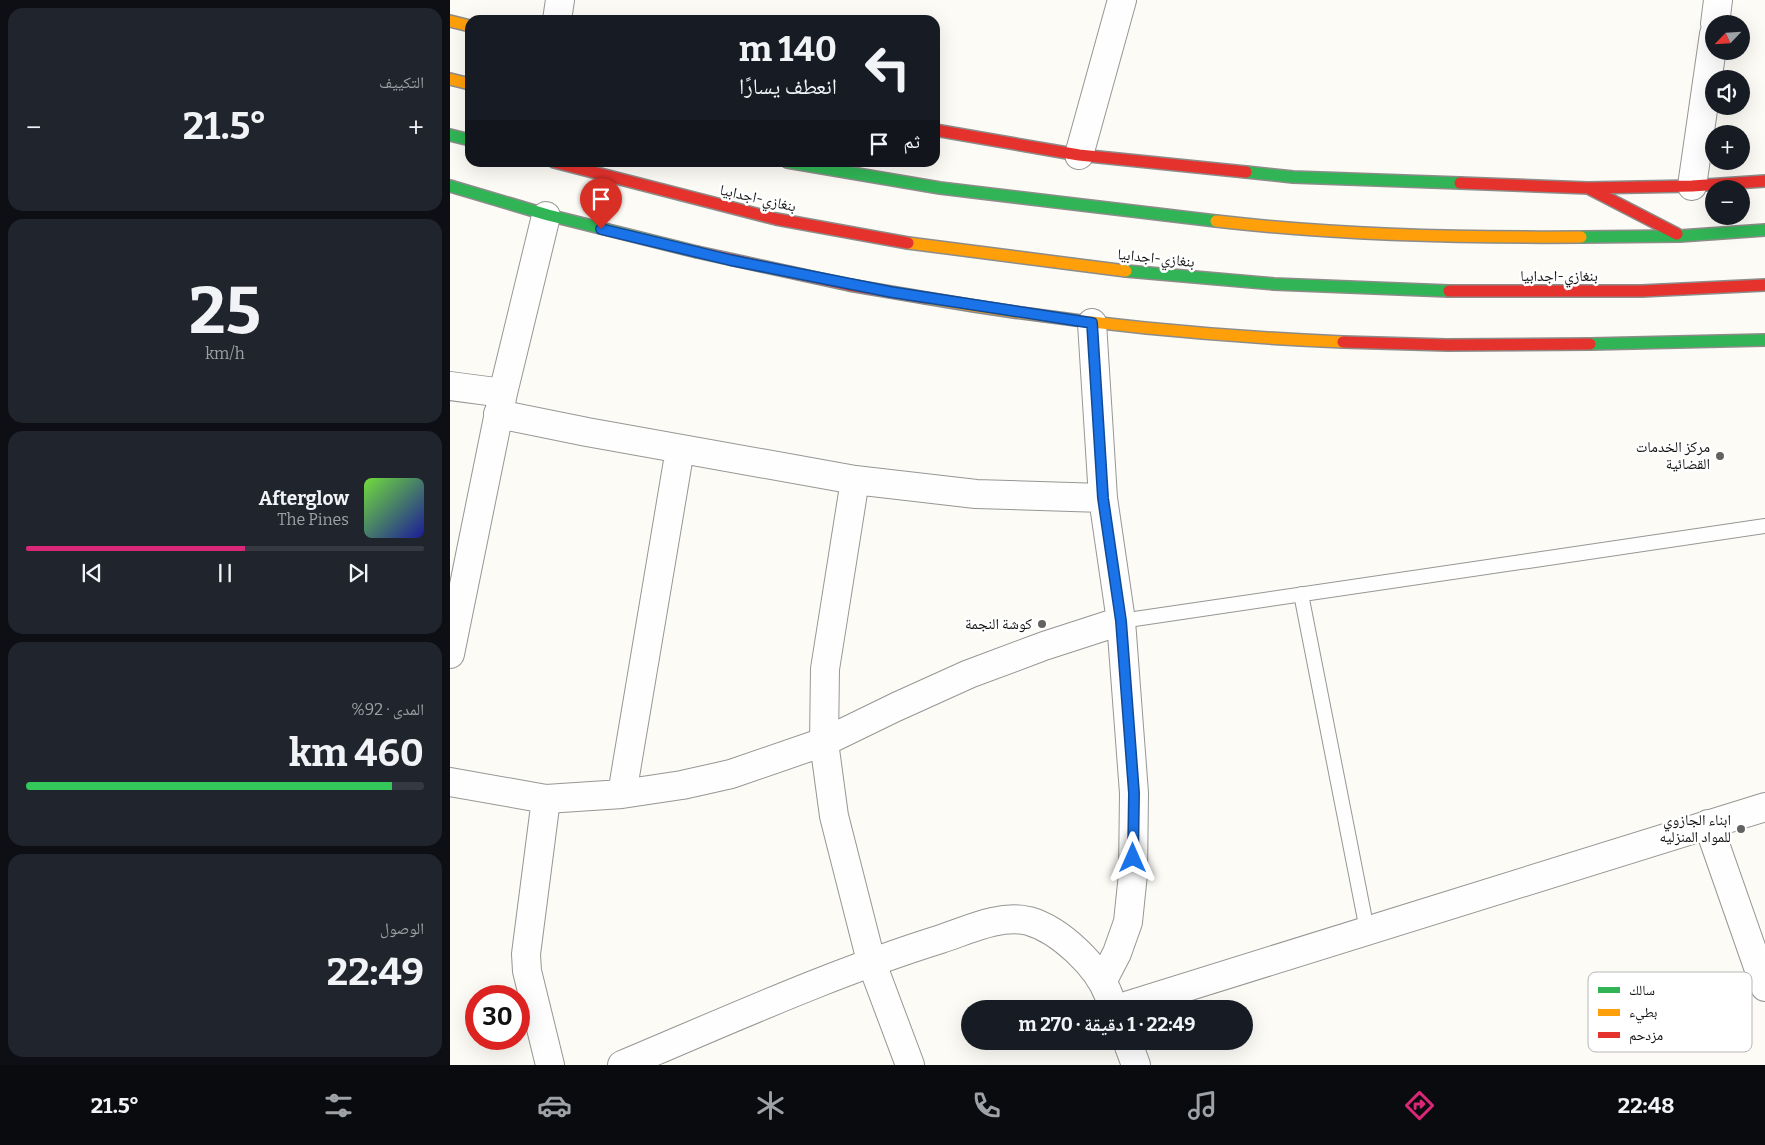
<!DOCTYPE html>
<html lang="ar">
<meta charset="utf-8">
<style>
body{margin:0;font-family:Bitter,"Noto Naskh Arabic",serif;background:#20242c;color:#f1f3f6;direction:rtl;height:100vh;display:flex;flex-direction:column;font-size:19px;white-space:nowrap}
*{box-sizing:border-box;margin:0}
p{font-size:16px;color:#9ea1a6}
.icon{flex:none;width:28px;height:28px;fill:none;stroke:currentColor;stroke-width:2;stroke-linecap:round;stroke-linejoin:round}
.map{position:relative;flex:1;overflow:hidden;direction:ltr}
.panel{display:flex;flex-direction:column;gap:8px;padding:8px;background:#0d0f14;width:450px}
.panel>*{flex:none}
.guide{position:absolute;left:15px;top:15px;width:475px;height:152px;border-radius:15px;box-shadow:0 5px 20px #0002;direction:rtl;background:#171b24;color:#f1f3f6;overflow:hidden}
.needle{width:32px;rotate:245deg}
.tools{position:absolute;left:1255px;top:15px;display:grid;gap:10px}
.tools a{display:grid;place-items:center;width:45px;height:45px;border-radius:50%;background:#171b24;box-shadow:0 5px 20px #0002;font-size:25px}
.speed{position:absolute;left:15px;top:985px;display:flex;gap:10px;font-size:25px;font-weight:700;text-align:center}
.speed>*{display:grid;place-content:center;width:65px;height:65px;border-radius:50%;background:#171b24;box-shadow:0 5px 20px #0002;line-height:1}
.speed .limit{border:8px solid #d22;background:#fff;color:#111}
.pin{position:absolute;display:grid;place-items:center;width:42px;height:42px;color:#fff;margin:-51px -21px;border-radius:50% 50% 50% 0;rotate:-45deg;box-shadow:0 0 5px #0007}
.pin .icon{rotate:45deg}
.me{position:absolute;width:55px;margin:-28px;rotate:0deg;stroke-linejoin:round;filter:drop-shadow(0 0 4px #0008)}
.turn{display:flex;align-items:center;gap:18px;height:105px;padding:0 20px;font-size:22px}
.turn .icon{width:65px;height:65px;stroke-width:2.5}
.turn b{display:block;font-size:35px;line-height:42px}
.then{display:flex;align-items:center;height:48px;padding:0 20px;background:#0003;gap:10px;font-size:19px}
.big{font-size:38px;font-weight:700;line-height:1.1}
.panel .widget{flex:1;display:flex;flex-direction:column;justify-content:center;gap:8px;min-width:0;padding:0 18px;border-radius:15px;background:#20242c}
.panel .dial{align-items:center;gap:0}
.dial b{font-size:65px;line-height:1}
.song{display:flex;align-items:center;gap:15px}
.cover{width:60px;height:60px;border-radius:8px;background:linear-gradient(135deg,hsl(100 70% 55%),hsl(240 70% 35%))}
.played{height:5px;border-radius:2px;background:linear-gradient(90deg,#db2777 55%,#363941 55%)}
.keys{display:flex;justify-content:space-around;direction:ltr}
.heat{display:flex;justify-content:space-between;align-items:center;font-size:28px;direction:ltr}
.charge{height:8px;border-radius:4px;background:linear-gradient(90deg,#34c759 92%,#363941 0)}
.trip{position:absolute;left:511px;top:1000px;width:292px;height:50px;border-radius:25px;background:#171b24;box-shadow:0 5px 20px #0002;font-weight:700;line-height:50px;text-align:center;direction:rtl}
.menu{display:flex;height:80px;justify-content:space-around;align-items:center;background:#090b0e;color:#9ea1a6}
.menu .icon{width:35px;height:35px}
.menu .current{color:#db2777}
.menu b{font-size:22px;color:#f1f3f6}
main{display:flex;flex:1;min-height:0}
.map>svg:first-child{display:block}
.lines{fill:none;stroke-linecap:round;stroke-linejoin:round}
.lane-casing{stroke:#969694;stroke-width:16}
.street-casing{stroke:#969694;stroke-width:30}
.fast-casing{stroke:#8d8c8a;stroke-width:14}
.slow-casing{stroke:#8d8c8a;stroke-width:14}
.jam-casing{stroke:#8d8c8a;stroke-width:14}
.lane{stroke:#fffefe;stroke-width:14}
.street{stroke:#fffefe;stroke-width:28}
.fast{stroke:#30b455;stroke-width:11}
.slow{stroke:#ff9f0a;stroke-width:11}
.jam{stroke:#e5322d;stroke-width:11}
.route-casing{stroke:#114b97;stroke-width:12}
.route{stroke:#1a73e8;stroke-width:9}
.poi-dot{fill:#636260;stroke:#fff;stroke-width:2}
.labels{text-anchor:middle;stroke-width:5;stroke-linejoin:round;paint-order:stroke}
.street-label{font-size:15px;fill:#101010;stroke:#fff}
.poi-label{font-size:15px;fill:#101010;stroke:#fff;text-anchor:end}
.key{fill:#fff;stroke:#b7b7b7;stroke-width:1}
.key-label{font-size:14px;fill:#101010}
</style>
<main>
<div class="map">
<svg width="1315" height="1065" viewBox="0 0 1315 1065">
<rect width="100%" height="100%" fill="#fcfbf6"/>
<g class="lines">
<!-- lane casing -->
<g class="lane-casing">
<path id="lane" d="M851,594L917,930
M671,621L1315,526"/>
</g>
<!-- street casing -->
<g class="street-casing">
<path id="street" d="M107,20L110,0
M1265,24L1268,0
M629,155L672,0
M1242,186L1264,34
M642,323L653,498L671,621L684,793L683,874L678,922L667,953L653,980
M0,386L53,393
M48,414L137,432L405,480L526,494L653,498
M405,480L375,669L374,742L384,816L421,961L460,1065
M0,654L53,393L96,216
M0,782L96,799L172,794L232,785L281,774L374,742L446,707L519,674L594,646L671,621
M172,794L230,449
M96,799L76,954L77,971L100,1065
M1258,824L1315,987
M666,1009L1315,807
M677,1041L686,1065
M172,1065C277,1021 382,973 491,939C518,930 550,914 579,921C610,930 648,966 659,996"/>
</g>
<!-- fast casing -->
<g class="fast-casing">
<path id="fast" d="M0,135L20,140
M337,162L490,188L766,221
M796,172L843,177L1010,183
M0,186L98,215L247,252
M1131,237L1230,236L1315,230
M676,271L824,284L999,291
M1140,344L1315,340"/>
</g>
<!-- slow casing -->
<g class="slow-casing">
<path id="slow" d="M0,21L20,26
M0,79L20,84
M766,221C887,235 1008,238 1131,237
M458,243L676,271
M476,298C613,322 754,336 893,342"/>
</g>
<!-- jam casing -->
<g class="jam-casing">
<path id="jam" d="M485,130L629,155L796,172
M104,162L326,219L458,243
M1010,183L1138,188L1242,186L1315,181
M1138,188L1227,234
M247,252L399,285L476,298
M999,291H1192L1315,285
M893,342L997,345L1140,344"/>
</g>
<!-- lane -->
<use href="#lane" class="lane"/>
<!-- street -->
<use href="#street" class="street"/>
<!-- fast -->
<use href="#fast" class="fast"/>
<!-- slow -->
<use href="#slow" class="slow"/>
<!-- jam -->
<use href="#jam" class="jam"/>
</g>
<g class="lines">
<!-- route casing -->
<g class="route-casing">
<path id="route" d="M151,229L280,260L441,292L642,323L653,498L671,621L684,793L683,858"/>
</g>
<!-- route -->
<use href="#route" class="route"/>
</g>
<!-- markers -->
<g class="poi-dot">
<circle cx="1270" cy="456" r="5"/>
<circle cx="592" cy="624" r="5"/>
<circle cx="1291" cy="829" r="5"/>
</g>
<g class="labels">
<!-- street labels -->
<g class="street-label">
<text transform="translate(308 198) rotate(13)" y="5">بنغازي-اجدابيا</text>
<text transform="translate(706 258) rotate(6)" y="5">بنغازي-اجدابيا</text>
<text x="1109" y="281">بنغازي-اجدابيا</text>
</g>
<!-- poi labels -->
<g class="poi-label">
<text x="1260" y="452">مركز الخدمات<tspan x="1260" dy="17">القضائية</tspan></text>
<text x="582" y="629">كوشة النجمة</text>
<text x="1281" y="825">ابناء الجازوي<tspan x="1281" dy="17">للمواد المنزليه</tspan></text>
</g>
</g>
<!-- legend -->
<rect x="1138" y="972" width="164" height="80" rx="8" class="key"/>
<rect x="1148" y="987" width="22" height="6" fill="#30b455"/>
<rect x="1148" y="1009" width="22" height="7" fill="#ff9f0a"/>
<rect x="1148" y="1032" width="22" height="6" fill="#e5322d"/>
<g class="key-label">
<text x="1179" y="995">سالك</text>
<text x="1179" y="1017">بطيء</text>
<text x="1179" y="1040">مزدحم</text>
</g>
</svg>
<div class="tools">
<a><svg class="needle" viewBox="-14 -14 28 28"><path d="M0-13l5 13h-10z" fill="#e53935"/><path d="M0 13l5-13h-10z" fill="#9ea1a6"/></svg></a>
<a><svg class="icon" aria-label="sound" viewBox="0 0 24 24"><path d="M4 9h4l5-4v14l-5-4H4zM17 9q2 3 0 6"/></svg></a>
<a>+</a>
<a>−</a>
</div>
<div class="speed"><div class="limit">30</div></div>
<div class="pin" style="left:151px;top:229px;background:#d93025"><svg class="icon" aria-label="arrive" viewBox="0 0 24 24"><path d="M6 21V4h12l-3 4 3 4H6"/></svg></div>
<svg class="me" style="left:683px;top:858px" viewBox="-20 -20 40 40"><path d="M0-17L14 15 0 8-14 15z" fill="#1a73e8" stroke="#fff" stroke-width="4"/></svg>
<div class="trip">22:49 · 1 دقيقة · 270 m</div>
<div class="guide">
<div class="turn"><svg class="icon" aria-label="left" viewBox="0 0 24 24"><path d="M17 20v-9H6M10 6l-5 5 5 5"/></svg><div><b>140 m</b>انعطف يسارًا</div></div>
<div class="then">ثم<svg class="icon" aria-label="arrive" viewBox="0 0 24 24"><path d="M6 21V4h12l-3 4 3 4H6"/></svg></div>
</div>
</div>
<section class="panel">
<div class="widget"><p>التكييف</p>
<div class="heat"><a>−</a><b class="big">21.5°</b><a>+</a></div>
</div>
<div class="widget dial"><b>25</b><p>km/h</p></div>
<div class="widget">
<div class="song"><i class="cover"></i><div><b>Afterglow</b><p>The Pines</p></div></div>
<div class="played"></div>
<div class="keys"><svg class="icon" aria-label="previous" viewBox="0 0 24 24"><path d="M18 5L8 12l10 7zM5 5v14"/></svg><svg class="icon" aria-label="pause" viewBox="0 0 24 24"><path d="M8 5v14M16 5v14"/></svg><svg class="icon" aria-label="next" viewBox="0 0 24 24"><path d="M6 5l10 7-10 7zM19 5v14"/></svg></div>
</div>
<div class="widget"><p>المدى · 92%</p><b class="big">460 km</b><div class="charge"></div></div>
<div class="widget"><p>الوصول</p><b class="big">22:49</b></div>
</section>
</main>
<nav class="menu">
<b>22:48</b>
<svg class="icon current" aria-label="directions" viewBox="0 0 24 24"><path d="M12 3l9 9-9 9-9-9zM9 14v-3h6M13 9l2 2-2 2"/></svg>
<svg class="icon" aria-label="music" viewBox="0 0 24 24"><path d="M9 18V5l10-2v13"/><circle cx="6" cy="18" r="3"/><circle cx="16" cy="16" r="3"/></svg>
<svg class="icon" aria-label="phone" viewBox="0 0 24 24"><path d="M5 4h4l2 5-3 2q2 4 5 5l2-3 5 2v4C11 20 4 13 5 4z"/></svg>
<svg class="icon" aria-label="climate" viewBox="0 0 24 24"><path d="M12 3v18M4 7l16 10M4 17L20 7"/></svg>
<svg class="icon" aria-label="car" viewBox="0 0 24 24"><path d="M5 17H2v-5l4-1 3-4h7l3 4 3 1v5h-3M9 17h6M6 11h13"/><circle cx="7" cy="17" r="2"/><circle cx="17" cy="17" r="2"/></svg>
<svg class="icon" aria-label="filters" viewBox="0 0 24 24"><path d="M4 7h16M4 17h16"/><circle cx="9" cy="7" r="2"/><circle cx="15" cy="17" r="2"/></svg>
<b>21.5°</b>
</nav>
